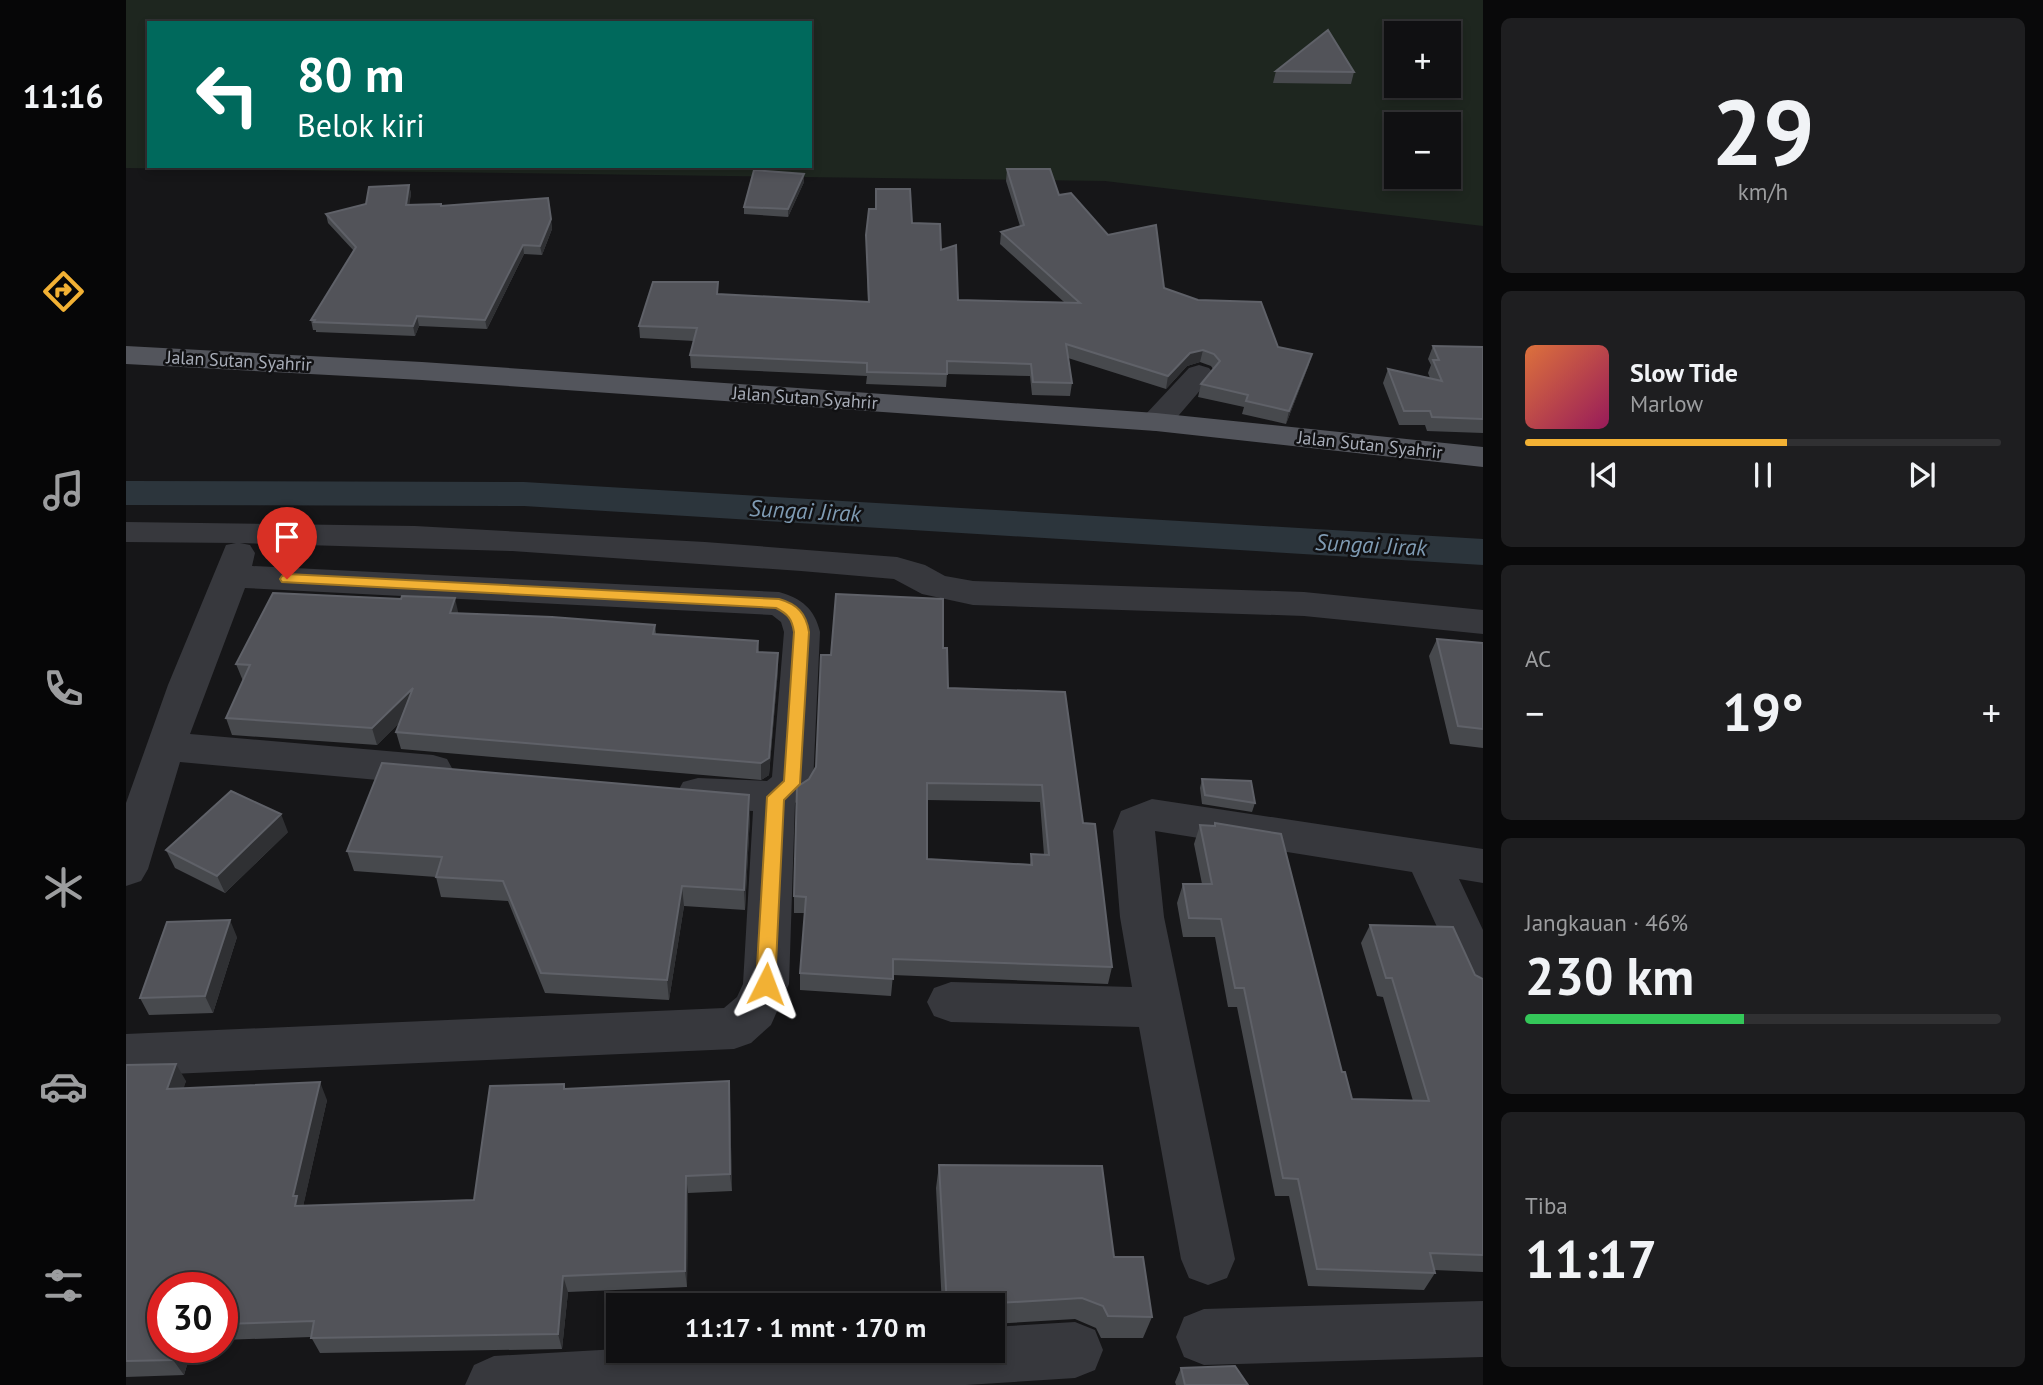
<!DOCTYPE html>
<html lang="id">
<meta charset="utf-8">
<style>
body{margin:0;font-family:"PT Sans",sans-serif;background:#1e1e20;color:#f1f3f6;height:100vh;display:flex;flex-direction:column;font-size:26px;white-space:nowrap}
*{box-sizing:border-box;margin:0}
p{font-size:23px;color:#9c9d9f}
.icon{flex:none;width:38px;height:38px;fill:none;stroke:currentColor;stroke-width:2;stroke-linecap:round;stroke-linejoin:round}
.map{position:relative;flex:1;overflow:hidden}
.details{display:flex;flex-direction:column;gap:18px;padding:18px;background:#09090a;width:560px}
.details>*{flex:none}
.hud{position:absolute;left:21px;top:21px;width:665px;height:147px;border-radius:0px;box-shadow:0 4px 10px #0003,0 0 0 2px #303032;background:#00695c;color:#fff;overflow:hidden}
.fabs{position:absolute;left:1258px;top:21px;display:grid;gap:14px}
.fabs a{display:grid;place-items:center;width:77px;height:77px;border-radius:0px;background:#101012;box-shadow:0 4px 10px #0003,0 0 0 2px #303032;font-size:35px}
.speed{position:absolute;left:21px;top:1272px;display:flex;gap:14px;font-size:35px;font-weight:700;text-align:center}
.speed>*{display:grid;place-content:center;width:91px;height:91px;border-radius:50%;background:#101012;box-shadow:0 4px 10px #0003,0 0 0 2px #303032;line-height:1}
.speed .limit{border:10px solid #d22;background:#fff;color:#111}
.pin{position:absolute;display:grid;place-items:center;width:60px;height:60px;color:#fff;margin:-72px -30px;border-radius:50% 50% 50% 0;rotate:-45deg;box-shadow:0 0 7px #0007}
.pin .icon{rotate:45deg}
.me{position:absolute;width:77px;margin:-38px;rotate:3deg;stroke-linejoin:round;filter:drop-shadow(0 0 5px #0008)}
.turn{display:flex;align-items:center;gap:24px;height:147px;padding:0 35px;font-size:32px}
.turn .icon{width:91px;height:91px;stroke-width:2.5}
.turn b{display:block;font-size:49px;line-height:60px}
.big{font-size:52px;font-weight:600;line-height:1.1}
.details .widget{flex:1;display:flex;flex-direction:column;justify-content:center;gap:10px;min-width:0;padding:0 24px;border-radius:10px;background:#1e1e20}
.details .dial{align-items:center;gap:0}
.dial b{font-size:91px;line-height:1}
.song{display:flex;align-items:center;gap:21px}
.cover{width:84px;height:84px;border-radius:10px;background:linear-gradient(135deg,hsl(20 70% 55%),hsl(330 70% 35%))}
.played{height:7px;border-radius:4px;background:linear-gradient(90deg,#f2b134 55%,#303032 55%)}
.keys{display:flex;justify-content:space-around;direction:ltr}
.heat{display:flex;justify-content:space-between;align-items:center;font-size:38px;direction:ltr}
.charge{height:10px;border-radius:5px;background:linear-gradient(90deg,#34c759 46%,#303032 0)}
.trip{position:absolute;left:480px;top:1293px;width:399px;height:70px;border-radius:0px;background:#101012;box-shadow:0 4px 10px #0003,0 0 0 2px #303032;font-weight:600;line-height:70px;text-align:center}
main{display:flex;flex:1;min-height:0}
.tabs{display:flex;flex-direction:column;width:126px;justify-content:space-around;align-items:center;background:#060607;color:#9c9d9f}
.tabs .icon{width:49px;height:49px}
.tabs .active{color:#f2b134}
.tabs b{font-size:32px;color:#f1f3f6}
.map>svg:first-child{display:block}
.green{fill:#1e261f;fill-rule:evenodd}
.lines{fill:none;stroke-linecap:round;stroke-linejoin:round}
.canal{fill:#2c353c;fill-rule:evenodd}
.minor{fill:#37383d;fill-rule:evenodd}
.primary{fill:#53555c;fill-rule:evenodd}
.wall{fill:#47494d;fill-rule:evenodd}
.shaded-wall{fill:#2f3033}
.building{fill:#525359;stroke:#5f6168;stroke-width:2;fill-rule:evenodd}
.route{fill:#f2b134;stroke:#9d7322;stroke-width:2}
.labels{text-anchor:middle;stroke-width:5;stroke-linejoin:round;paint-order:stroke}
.far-street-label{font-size:18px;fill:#a8adb8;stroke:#111113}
.water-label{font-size:23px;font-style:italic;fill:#7f9bb3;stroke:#111113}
</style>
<main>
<nav class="tabs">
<b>11:16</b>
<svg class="icon active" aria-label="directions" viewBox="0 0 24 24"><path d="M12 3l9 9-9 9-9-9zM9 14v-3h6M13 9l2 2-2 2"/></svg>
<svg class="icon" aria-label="music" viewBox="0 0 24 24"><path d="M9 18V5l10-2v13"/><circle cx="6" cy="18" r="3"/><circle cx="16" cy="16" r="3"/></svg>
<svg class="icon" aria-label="phone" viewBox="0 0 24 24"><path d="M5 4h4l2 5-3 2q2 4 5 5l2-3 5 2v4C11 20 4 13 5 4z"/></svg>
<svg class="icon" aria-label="climate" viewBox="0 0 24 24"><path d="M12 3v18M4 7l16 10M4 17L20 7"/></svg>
<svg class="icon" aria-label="car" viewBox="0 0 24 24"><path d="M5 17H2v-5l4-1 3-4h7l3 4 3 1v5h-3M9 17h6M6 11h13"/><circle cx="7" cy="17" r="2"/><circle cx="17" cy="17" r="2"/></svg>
<svg class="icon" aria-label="filters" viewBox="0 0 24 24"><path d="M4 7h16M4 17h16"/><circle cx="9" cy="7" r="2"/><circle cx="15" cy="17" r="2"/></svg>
</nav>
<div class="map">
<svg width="1357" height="1385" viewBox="0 0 1357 1385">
<rect width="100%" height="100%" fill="#161618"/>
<!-- green -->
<path class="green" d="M0,0H1357V226L979,181L0,168ZM23,23H684V166H23ZM1270,33H1323V86H1270ZM1270,124H1323V177H1270Z"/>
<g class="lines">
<!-- canal -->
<path class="canal" d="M0,481L398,482L1357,539V565L398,506L0,505Z"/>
<!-- minor -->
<path class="minor" d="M1073,365L1083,368L1088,374L1083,380L1041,429L1030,431L1019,429L1014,422L1019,415L1063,368Z
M0,522L289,526L579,542L771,557L799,565L819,576L847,581L1178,592L1357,610V634L1178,616L847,605L796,594L768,579L675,571L386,551L114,543L124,545L129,553L126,566L653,592C675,598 689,609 694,632L687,784L681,795L669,803L663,984L645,1025L625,1043L608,1049L0,1076V1034L598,1008L611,997L617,984L627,811L572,808L557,804L551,793L557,782L572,778L641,781L646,777L658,632L655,622L646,615L119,588L64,734L307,755L321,759L327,770L321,781L307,785L54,762L22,869L15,881L0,886V803L42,685L100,545L110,543L0,542Z
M1026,799L1357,849V883L1333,879L1357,930V998L1341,993L1286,872L1029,831L1038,917L1109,1259L1101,1278L1082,1285L1063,1278L1055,1259L1013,1027L825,1022L808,1016L801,1002L808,988L825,982L1006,987L994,917L987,831L995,811Z
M1357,1301V1357L1078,1365L1058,1357L1050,1337L1058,1317L1078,1309Z
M949,1322L969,1330L977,1350L969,1370L949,1378L840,1385H339L348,1365L368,1356L492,1349V1351H866V1327Z"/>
<!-- primary -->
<path class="primary" d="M0,346L296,362L1030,413L1357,447V467L1030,431L296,380L0,364Z"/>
</g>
<!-- wall -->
<path class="wall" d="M1150,71L1228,72L1225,84L1147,83Z
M881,169L933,195L982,235L1038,288L1152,347L1186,354L1182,367L1160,424L1116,414L1118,407L1072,397L1075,384L1087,369L1085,366L1074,362L1061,366L1040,389L942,358L946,383L944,396L906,395L904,376L821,374L820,387L740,384L741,376L565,368L564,355L568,341L514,338L513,326L593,294L742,302L740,235L786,223L815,250L832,300L938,302L874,244L875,232L894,226L880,181Z
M678,182L662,217L618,214V207Z
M283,185L285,194L283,204L316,206L422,198L426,229L416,255L398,254L361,329L293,326L289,336L190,332V330H187L185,320L228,251L202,223L200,214L240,204Z
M1307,346L1357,347V433L1301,431L1299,425H1273L1257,383L1262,369L1304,378L1302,373L1305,365L1302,359Z
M333,613L529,625L530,634L632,641L633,652L652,653V670L643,775L635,780L275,749L270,732L273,723L251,745L106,735L100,718L117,681L110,664Z
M1311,639L1357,643V748L1324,744L1303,656Z
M817,648L822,688L957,823L986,967L982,984L767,975L765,996L674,990V973L679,913H668V896L683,779L690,767L705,655ZM801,800L914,802L918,855L905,854L904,864L801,859Z
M1076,779L1129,803L1126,812L1076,804L1074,788Z
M624,815L619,910L558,906L543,1000L419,993L382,901L315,897L310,877L228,871L221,851Z
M1089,823L1216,1072L1226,1099L1287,1101L1257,997L1251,996L1235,943L1244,925L1357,979V1272L1308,1270L1309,1273L1298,1290L1182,1286L1163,1196H1149L1111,1007H1102L1089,937H1057L1051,903L1057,884H1076L1068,844L1074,825L1088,826Z
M162,832L99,893L49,868L40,850Z
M111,937L87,1013L23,1015L14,998Z
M0,1065L60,1081L57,1088L201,1100L177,1206L348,1200L440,1089L604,1099L606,1191L562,1193L561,1287L442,1292L436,1349L194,1353L185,1337L96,1340V1288H37L66,1348L58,1375L0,1377Z
M813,1165L988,1257L1026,1317L1017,1338H975L970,1328L949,1319L866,1324V1306H816L810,1188Z
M1055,1368L1122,1385H1050L1049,1382Z"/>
<!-- shaded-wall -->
<path class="shaded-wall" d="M678,174V182L662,217V209Z
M283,185L285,194L282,214L280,205Z
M425,219L426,229L416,255L414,246Z
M397,245L398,254L361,329L359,320Z
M291,316L293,326L289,336L287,326Z
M1077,350L1074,362L1061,366L1040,389L1042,376L1064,353Z
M1186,354L1182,367L1160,424L1163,411Z
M329,598L333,616L324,613Z
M652,653V670L643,775L635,780V763Z
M287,688L292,705L251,745L246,728Z
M623,795L624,815L619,910L618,890Z
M155,814L162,832L99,893L91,876Z
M556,886L558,906L543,1000L541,980Z
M104,920L111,937L87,1013L79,996Z
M50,1064L60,1081L52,1107L41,1089Z
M603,1081L604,1099L606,1191L604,1174Z
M194,1082L201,1100L177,1207L169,1206L167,1196Z
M560,1176L562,1193L561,1287L559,1271Z
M437,1276L442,1292L436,1349L432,1334Z
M50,1348H66L58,1375L47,1360Z"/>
<!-- building -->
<path class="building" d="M1202,30L1228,72L1150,71Z
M881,169H924L933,195L945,193L982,235L1030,225L1038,288L1072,300L1135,302L1152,347L1186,354L1163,411L1120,401L1122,395L1075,384L1094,361L1088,354L1077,350L1064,353L1042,376L940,344L946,383L907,382L905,364L821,361V374L741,372V363L564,355L571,328L513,326L527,282H592L591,294L743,302L740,235L743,209H750V189H784L786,223L814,224L815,250L830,245L832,300L954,303L875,232L898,225Z
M628,170L678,174L662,209L618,207Z
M283,185L280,205L315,204V206L422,198L425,219L414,246L397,245L359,320L291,316L287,326L188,322L189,320H185L230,247L200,214L240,204L243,187Z
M1307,346L1357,347V419L1306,417L1304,411H1278L1262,369L1316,381L1307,360H1313Z
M147,593L275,599L276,596L329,598L324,613L426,617L529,625L527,634L632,641L631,652L652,653L643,758L635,763L270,732L287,688L246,728L100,718L124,665L110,664Z
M710,594L817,599V648H821L822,688L939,692L957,823L969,824L986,967L767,959V979L674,973L680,897L668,896L671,787L683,779L690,767L695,655H705ZM801,783L916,785L923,855L905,854L906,865L801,859Z
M1311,639L1357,643V729L1332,726Z
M256,763L623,795L618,890L556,886L541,980L415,973L377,881L310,877L316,857L221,851Z
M1076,779L1125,781L1129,803L1079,795Z
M105,791L155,814L91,876L40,850Z
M1089,823L1155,834L1216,1072H1219L1226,1099L1303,1101L1266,978H1260L1244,925L1327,927L1349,975L1357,979V1255L1304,1253L1309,1273L1191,1269L1172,1179L1157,1178L1118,988H1109L1095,919L1063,918L1057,884H1086L1074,825L1089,826Z
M104,920L79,996L14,998L41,922Z
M50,1064L41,1089L194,1082L167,1196H171L169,1206L348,1200L364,1086L438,1084V1089L603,1081L604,1174L560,1176L559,1271L437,1276L432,1334L185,1338L188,1321L96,1324V1288H37V1348H50L47,1360L0,1361V1065Z
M813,1165L976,1166L988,1257H1017L1026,1317L982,1316L977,1306L956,1298L871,1303L868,1315H866V1306H821Z
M1109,1366L1122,1385H1059L1055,1368Z"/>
<!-- route -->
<path class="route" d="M161,574L653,599C671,604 680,613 683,632L674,784L658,800L649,984L646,990L640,992L633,990L630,984L641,797L658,781L668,632C666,619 662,614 650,608L156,582L154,579L156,576Z"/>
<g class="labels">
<!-- far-street labels -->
<g class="far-street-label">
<text transform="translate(113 361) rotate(3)" y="6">Jalan Sutan Syahrir</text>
<text transform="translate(679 398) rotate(4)" y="6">Jalan Sutan Syahrir</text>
<text transform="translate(1244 445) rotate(6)" y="6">Jalan Sutan Syahrir</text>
</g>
<!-- water labels -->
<g class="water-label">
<text transform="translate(679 511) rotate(3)" y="8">Sungai Jirak</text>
<text transform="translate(1245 545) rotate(3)" y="8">Sungai Jirak</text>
</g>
</g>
</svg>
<div class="fabs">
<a>+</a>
<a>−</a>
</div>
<div class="speed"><div class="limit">30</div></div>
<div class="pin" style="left:161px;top:579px;background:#d93025"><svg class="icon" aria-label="arrive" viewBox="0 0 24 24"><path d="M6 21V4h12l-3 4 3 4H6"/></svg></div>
<svg class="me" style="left:640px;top:984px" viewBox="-20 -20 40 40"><path d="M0-17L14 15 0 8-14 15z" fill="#f2b134" stroke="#fff" stroke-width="4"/></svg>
<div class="trip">11:17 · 1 mnt · 170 m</div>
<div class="hud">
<div class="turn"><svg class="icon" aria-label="left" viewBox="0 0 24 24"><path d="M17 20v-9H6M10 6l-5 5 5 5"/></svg><div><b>80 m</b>Belok kiri</div></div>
</div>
</div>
<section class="details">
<div class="widget dial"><b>29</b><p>km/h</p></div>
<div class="widget">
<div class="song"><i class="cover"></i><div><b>Slow Tide</b><p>Marlow</p></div></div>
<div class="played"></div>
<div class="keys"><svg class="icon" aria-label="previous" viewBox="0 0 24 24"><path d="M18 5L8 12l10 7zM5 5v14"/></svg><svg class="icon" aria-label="pause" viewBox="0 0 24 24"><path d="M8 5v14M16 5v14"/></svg><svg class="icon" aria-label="next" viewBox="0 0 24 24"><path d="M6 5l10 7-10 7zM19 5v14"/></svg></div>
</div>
<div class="widget"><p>AC</p>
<div class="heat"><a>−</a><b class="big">19°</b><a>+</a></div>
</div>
<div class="widget"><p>Jangkauan · 46%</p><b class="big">230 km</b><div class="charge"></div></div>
<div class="widget"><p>Tiba</p><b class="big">11:17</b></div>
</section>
</main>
